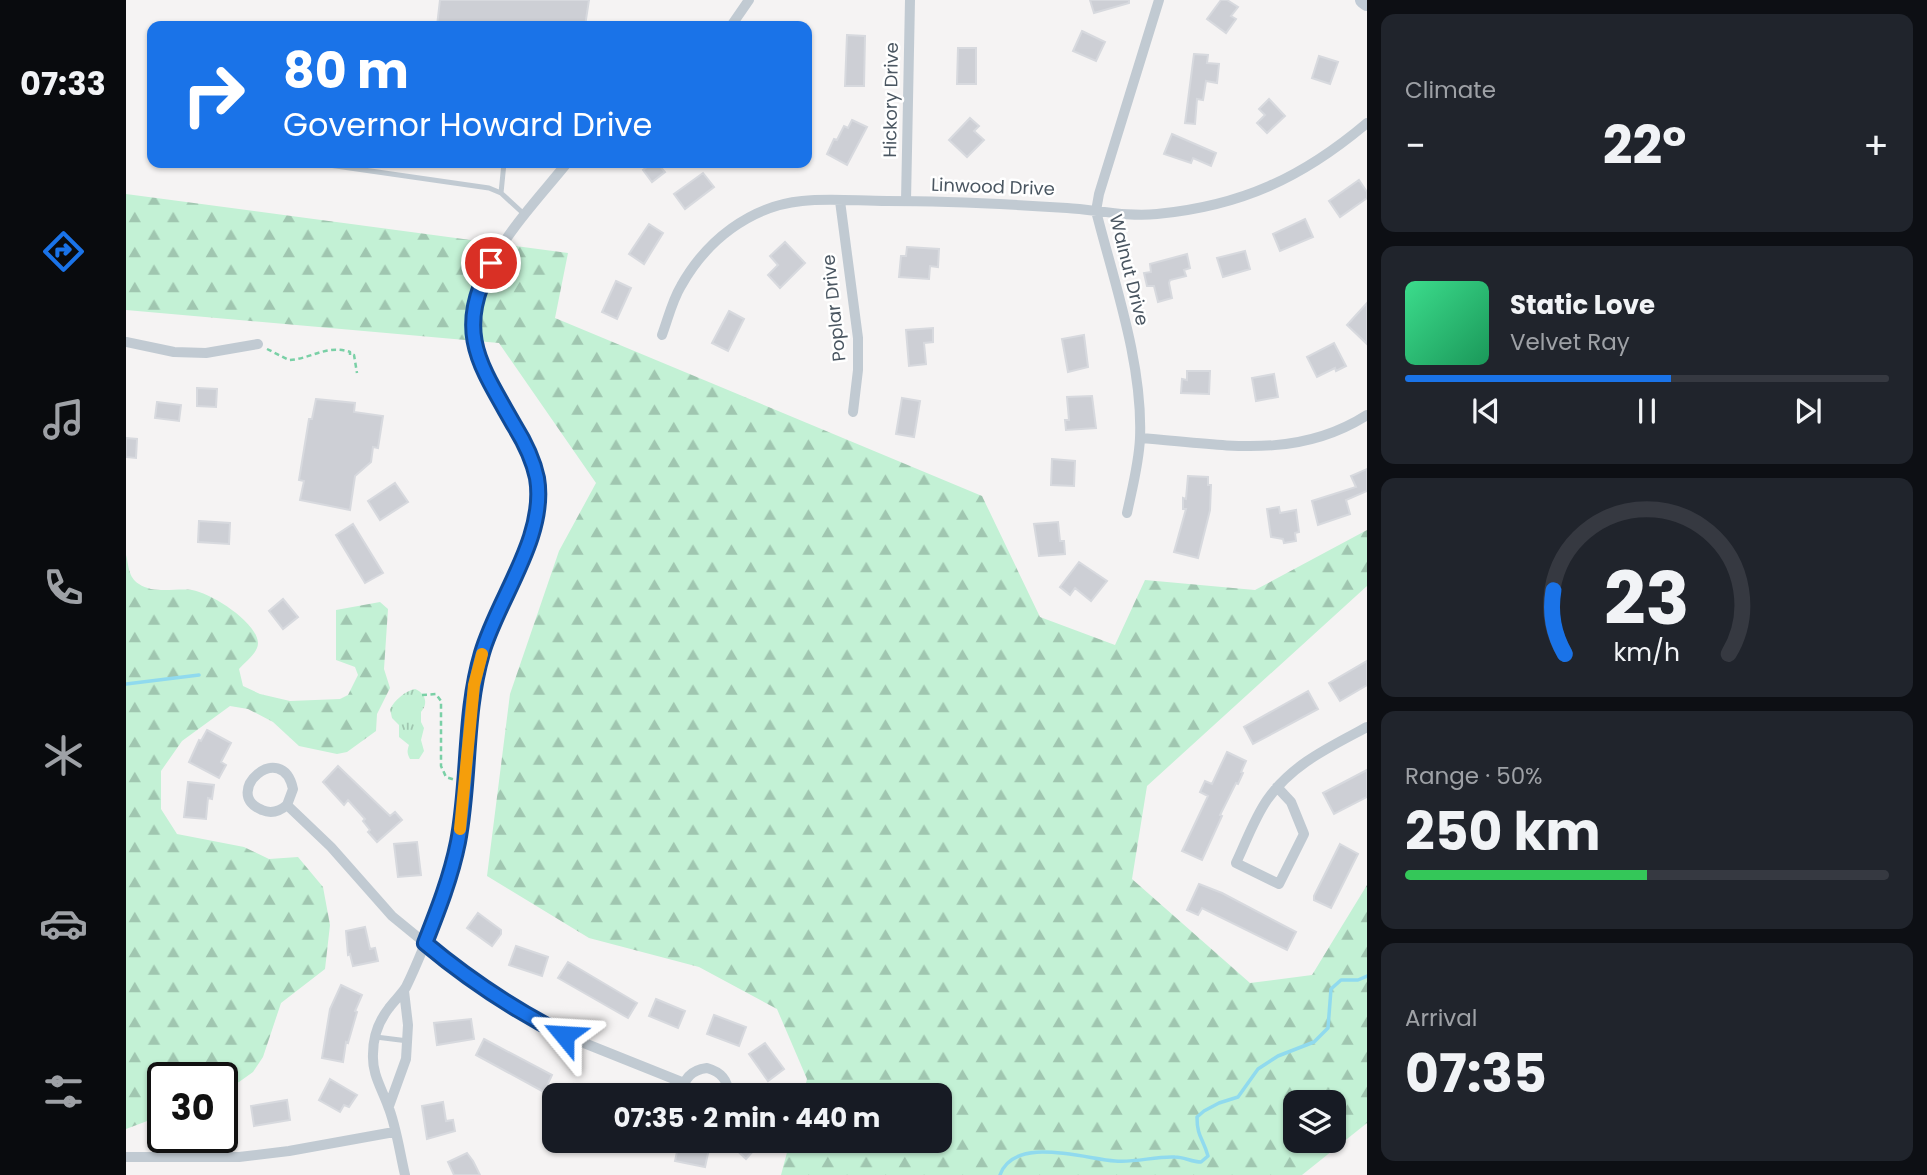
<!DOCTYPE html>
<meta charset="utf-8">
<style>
body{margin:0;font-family:Poppins,sans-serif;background:#20242c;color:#f1f3f6;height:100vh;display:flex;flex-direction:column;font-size:26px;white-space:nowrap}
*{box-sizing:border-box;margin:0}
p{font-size:23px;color:#9ea1a6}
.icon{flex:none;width:38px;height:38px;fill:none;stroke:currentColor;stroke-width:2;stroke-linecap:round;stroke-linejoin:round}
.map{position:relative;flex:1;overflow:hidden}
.sheet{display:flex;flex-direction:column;gap:14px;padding:14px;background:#0d0f14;width:560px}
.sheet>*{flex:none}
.hud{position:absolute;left:21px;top:21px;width:665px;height:147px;border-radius:14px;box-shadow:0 2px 5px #0004;background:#1a73e8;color:#fff;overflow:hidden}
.controls{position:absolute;left:1157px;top:1090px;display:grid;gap:14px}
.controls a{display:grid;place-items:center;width:63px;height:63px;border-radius:14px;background:#171b24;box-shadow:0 2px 5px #0004;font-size:35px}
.speed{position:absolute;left:21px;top:1062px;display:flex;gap:14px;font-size:35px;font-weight:700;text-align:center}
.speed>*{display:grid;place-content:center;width:91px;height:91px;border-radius:50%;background:#171b24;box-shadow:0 2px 5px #0004;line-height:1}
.speed .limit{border:4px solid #111;border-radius:10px;background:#fff;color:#111}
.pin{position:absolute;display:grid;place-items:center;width:60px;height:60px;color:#fff;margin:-30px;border:4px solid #fff;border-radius:50%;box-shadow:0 2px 7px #0007}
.me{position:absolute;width:77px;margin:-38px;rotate:297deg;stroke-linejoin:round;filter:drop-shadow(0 0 5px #0008)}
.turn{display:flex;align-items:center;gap:24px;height:147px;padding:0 21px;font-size:32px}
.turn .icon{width:91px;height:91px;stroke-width:2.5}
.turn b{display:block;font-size:49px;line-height:60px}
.big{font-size:52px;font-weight:700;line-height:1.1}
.sheet .tile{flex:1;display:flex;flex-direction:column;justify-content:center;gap:10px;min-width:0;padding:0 24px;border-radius:14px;background:#20242c}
.sheet .dial{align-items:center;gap:0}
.dial svg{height:182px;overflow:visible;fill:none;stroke:#363941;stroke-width:7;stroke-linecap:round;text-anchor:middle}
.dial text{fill:#f1f3f6;stroke:none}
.song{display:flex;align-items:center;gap:21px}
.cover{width:84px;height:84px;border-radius:10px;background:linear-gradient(135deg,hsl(150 70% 55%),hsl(150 70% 35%))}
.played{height:7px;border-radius:4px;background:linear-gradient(90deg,#1a73e8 55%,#363941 55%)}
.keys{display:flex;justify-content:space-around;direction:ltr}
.heat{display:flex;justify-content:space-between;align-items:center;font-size:38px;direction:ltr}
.charge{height:10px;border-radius:5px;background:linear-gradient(90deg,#34c759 50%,#363941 0)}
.trip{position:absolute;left:416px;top:1083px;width:410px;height:70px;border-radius:14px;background:#171b24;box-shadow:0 2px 5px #0004;font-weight:700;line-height:70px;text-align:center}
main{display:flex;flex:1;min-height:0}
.tab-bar{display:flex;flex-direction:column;width:126px;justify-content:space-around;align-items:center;background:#090b0e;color:#9ea1a6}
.tab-bar .icon{width:49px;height:49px}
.tab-bar .on{color:#1a73e8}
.tab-bar b{font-size:32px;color:#f1f3f6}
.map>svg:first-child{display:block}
.grass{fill:url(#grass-tufts)}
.forest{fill:url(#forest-firs);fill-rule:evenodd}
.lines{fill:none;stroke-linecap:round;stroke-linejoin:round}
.stream{stroke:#90daee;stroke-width:3.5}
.building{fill:#cdcfd5;stroke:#d7d9de;stroke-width:2}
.path{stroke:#7ad0a6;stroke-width:2.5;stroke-dasharray:5 3.5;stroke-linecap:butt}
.service{stroke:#c1cad2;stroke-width:5}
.minor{stroke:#c1cad2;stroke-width:10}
.secondary{stroke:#c1cbd6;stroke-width:16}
.route-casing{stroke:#114b97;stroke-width:18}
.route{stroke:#1a73e8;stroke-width:12}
.slow{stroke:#f59e0b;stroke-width:12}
.labels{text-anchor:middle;stroke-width:5;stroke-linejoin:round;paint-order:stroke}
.street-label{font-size:18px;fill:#4a5661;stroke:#fff}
</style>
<main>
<nav class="tab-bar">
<b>07:33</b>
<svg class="icon on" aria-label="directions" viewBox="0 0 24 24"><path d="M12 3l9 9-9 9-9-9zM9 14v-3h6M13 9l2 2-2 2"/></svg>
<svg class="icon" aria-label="music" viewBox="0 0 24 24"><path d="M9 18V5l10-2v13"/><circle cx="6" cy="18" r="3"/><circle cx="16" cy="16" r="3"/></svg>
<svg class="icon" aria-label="phone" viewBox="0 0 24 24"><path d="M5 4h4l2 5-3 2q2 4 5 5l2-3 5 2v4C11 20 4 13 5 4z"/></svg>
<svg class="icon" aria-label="climate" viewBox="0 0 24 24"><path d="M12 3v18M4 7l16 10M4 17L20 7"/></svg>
<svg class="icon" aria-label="car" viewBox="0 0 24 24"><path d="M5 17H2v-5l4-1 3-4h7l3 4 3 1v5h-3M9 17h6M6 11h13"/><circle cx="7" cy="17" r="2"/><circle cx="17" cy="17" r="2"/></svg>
<svg class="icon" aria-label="filters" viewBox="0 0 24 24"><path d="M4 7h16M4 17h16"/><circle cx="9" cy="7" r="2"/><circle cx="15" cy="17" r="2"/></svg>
</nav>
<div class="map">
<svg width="1241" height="1175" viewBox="0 0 1241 1175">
<defs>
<pattern id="grass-tufts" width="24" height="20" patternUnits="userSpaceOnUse" patternTransform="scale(1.75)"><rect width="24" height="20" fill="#c3f1d5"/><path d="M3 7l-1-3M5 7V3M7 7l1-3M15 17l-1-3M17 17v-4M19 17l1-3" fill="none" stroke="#a0c6b0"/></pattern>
<pattern id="forest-firs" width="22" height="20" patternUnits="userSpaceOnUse" patternTransform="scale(1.75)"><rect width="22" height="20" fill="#c3f1d5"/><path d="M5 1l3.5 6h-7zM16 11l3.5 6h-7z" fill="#a0c6b0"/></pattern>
</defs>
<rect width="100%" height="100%" fill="#f5f3f3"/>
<!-- grass -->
<path class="grass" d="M289,689C299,693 303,703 295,712V722L298,728L295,740L298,751L293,759H284C281,753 281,751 283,745L273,737V725L266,718L264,709C269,700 279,691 289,689Z"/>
<!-- forest -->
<path class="forest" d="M0,194L442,253L429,318L856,496L914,617L989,645L1019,580L1129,590L1241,530V586L1021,786L1006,879L1124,983L1186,975L1241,885V1123L1176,1175H655L664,1141H814V1096L677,1095L681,1079L651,1009L573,967L463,938L361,876L384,694L433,551L470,483L373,343L0,310ZM1169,1102H1208V1141H1169Z
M0,555C3,566 2,577 13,584C27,594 50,588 66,590C85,593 131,622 132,643C132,653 119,662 113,669L117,686L134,694L164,701L214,699L222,695L232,675L229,667L210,660V610L254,602L262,609L258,669L264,688L251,714L250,731L221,752L211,754L173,746L147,722L122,709L104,706L56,741L35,771V809L51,834L118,847L143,859L172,857L197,887L204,925L199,969L155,1003L137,1057L127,1072L113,1082L96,1087V1078H37V1115L0,1129Z"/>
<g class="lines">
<!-- stream -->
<path class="stream" d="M0,684L73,675
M874,1175C888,1135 959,1159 989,1161C1009,1163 1029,1156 1049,1157C1058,1157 1066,1162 1075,1162L1082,1156C1077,1138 1071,1137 1071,1117L1078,1111L1093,1103L1112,1097L1132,1069L1152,1056L1188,1042L1202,1028L1205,989L1215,980H1232L1241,976"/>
</g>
<!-- building -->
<path class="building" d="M314,0H463L459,26H311Z
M964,0H1003V3L968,13Z
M1095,0H1101L1112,7L1105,16L1110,19L1100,33L1081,19Z
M956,31L979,42L970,61L947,51Z
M721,35L739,36L738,86H719Z
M832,48H850V84H831Z
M1068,54L1082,55L1081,63L1093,64L1091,83L1080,81L1077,100L1071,99L1069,124L1059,123Z
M1193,56L1212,62L1204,84L1186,78Z
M1143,99L1159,116L1141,133L1131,123L1139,115L1133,109Z
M844,118L853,126L848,131L858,140L841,157L823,140Z
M726,120L741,127L721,165L701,154L708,139L711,140L718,126L722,128Z
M1046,134L1090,153L1085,166L1067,158L1065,163L1038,154Z
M526,163H531L539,172L526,182L517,170Z
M577,173L588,187L559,209L548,194Z
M1233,180L1241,192V198L1214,217L1203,201Z
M1179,219L1187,237L1154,251L1147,234Z
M523,224L537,233L518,264L503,254Z
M659,242L679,263L654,288L642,275L652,265L644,256Z
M781,247L813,249L812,267L804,266L803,279L773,277L775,256H780Z
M1119,251L1124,269L1097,277L1091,258Z
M1061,254L1064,268L1058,270L1060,276L1044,280L1043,283L1046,298L1032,302L1028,286H1021L1018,273L1025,272L1024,264Z
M490,281L505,288L491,319L476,312Z
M1241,303V344L1221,325Z
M603,311L618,319L602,351L586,343Z
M807,328V342L798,343L800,364L783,366L780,330Z
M958,335L962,367L942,372L936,339Z
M1208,343L1220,366L1210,371L1209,368L1191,377L1181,357Z
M1061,371H1084L1083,394L1055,393L1056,379L1061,380Z
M1148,374L1152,397L1130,401L1126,378Z
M71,388L91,389L90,407L71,406Z
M966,396L970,428L940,430L939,420H943L941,397Z
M776,398L794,401L788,437L770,434Z
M190,399L229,403L228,412L257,416L252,448L247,447L245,462L229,476L224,510L174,500L178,481L173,480L183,419H186Z
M31,402L55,405L53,421L29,418Z
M0,438L11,439L10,458L0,457Z
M926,459L949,461L948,486L925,485Z
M1241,469V491L1220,500L1224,514L1192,525L1186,501L1230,487L1225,476Z
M1062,476L1082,477V485H1085L1084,510L1072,558L1048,552L1060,509H1057V498L1060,499Z
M269,483L282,502L254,520L242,501Z
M1153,507L1154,513L1170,510L1173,532L1169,533L1170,541L1158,543L1157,539L1145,537L1141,509Z
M73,521L104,523L103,544L72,542Z
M932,522L934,541H938L939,554L913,556L908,524Z
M227,524L257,573L239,583L210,535Z
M953,562L981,581L965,601L949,588L944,595L934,587Z
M157,599L172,617L157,629L143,611Z
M1241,661V685L1214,701L1203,683Z
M1182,691L1192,709L1127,744L1118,727Z
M81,730L105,743L95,762L100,765L93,778L63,762L73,740L75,741Z
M1101,752L1120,761L1115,772L1117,773L1112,784L1110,783L1094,815L1096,816L1076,860L1056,851L1082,796L1074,792L1079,781L1086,784Z
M212,766L264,816L269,812L276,820L251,842L242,832L244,830L237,821L239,819L222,800L218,805L197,782Z
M1241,770V797L1208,814L1197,793Z
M62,782L88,785L86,799L82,798L80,819L58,817Z
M291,842L295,875L272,877L268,844Z
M1214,844L1232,854L1205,908L1188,900V896Z
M1073,884L1096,893L1170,932L1161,950L1076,908L1072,915L1061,910Z
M352,913L375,930V934L366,946L341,928Z
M239,927L244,949L249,948L252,961L227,966L224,954L222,955L220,931Z
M390,946L422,957L416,976L383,965Z
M442,962L511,1003L502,1018L432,978Z
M215,985L236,995L229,1011L231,1012L222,1043L220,1042L217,1062L196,1058L204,1009Z
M530,999L559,1011L552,1028L523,1016Z
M588,1015L620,1027L613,1046L581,1034Z
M345,1019L348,1039L311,1045L308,1023Z
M358,1039L426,1075L418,1092L350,1055Z
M639,1043L658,1069L642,1081L623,1054Z
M204,1079L231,1095L223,1107L218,1105L214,1112L193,1100Z
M448,1084L475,1095V1096H444Z
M161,1100L164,1120L128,1126L125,1106Z
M317,1102L320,1121L327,1120L329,1131L301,1139L296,1106Z
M601,1141H636L620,1159Z
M553,1143L583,1149L579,1167L549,1161Z
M341,1153L347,1161L354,1175H328L322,1162Z"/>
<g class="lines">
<!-- path -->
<path class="path" d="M408,163L411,168L420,163
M141,349L163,360C185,359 201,344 224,352V355H228L231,373
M296,695L310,694L315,701V766L320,777L329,780"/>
<!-- service -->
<path class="service" d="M189,163L363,188L375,193L399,215
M375,193L378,163
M250,1037L282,1041"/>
<!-- minor -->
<path class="minor" d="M605,26L623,0
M714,201L732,338V370L727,412
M780,201L784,0
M536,335C542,319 546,301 555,286C580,241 624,206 676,201C703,198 733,201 761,201C820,201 881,204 941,208C971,210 1001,217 1031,214C1115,206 1176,178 1241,123
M0,342L48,352L80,353L132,344
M1014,438C1095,444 1169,461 1241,415
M1001,513C1006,489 1013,463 1014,438C1017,364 988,282 970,211L973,194L1033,0
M1151,787L1165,802L1178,834L1153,884L1110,863C1120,842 1128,819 1141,800C1166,764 1204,747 1241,727
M161,805C154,811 145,814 136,810C94,793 156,738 167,789L161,805L205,847L266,916L343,979L402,1017L438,1035L558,1083
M557,1096C556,1079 565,1070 581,1068C595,1072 603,1080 602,1096
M263,1106L280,1059L282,1025L278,991
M0,1157H113L163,1151L268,1132
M279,1175C274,1154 270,1125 262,1106C255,1087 246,1074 247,1054C247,1037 252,1022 263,1008C268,1001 275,995 280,987C296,954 309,919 322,885C345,821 336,750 349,684C353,661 361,637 370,616C385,579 408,544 412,503C415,471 399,443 383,416C374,401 362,385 355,369C322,289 396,219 441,163"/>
<!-- secondary -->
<path class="secondary" d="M1237,0L1241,3"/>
</g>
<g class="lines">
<!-- route casing -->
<g class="route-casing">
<path id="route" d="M365,263C329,333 353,363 388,425C398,441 407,459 411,478C421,537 372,598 356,653C338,714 344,780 332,842C325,877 312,910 299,943C343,980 387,1009 438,1035"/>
</g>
<!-- route -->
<use href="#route" class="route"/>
<!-- slow -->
<path class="slow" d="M334,829L348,685L356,654"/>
</g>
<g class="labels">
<!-- street labels -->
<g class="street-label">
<text transform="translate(765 100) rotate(-89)" y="6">Hickory Drive</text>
<text transform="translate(867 187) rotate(2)" y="6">Linwood Drive</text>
<text transform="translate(1003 270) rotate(76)" y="6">Walnut Drive</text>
<text transform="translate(708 308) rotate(-96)" y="6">Poplar Drive</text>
</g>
</g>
</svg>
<div class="controls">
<a><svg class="icon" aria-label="layers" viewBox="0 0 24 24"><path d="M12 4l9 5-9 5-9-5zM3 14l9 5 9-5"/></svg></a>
</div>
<div class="speed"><div class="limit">30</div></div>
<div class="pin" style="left:365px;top:263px;background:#d93025"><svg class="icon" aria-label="arrive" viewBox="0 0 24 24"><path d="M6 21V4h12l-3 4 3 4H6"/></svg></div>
<svg class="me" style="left:438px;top:1035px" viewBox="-20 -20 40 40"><path d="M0-17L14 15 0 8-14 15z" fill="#1a73e8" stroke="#fff" stroke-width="4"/></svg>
<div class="trip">07:35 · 2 min · 440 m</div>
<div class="hud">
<div class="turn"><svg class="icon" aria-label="right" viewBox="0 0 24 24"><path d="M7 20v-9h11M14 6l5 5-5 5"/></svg><div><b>80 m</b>Governor Howard Drive</div></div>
</div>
</div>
<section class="sheet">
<div class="tile"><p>Climate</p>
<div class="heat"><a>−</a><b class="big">22°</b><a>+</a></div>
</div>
<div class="tile">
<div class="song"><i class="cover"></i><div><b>Static Love</b><p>Velvet Ray</p></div></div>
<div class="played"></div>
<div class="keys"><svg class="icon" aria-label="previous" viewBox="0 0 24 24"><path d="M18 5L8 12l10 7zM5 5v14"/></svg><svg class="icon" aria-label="pause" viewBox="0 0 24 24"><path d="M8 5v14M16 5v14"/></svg><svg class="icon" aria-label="next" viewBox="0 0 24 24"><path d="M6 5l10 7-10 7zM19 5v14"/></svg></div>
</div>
<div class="tile dial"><svg viewBox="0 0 100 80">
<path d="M14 69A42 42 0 1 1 86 69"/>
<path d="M14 69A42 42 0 0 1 9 41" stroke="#1a73e8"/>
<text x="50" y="56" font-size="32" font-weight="700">23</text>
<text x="50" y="72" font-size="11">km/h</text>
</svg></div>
<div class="tile"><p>Range · 50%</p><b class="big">250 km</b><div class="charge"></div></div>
<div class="tile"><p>Arrival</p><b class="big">07:35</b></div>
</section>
</main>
